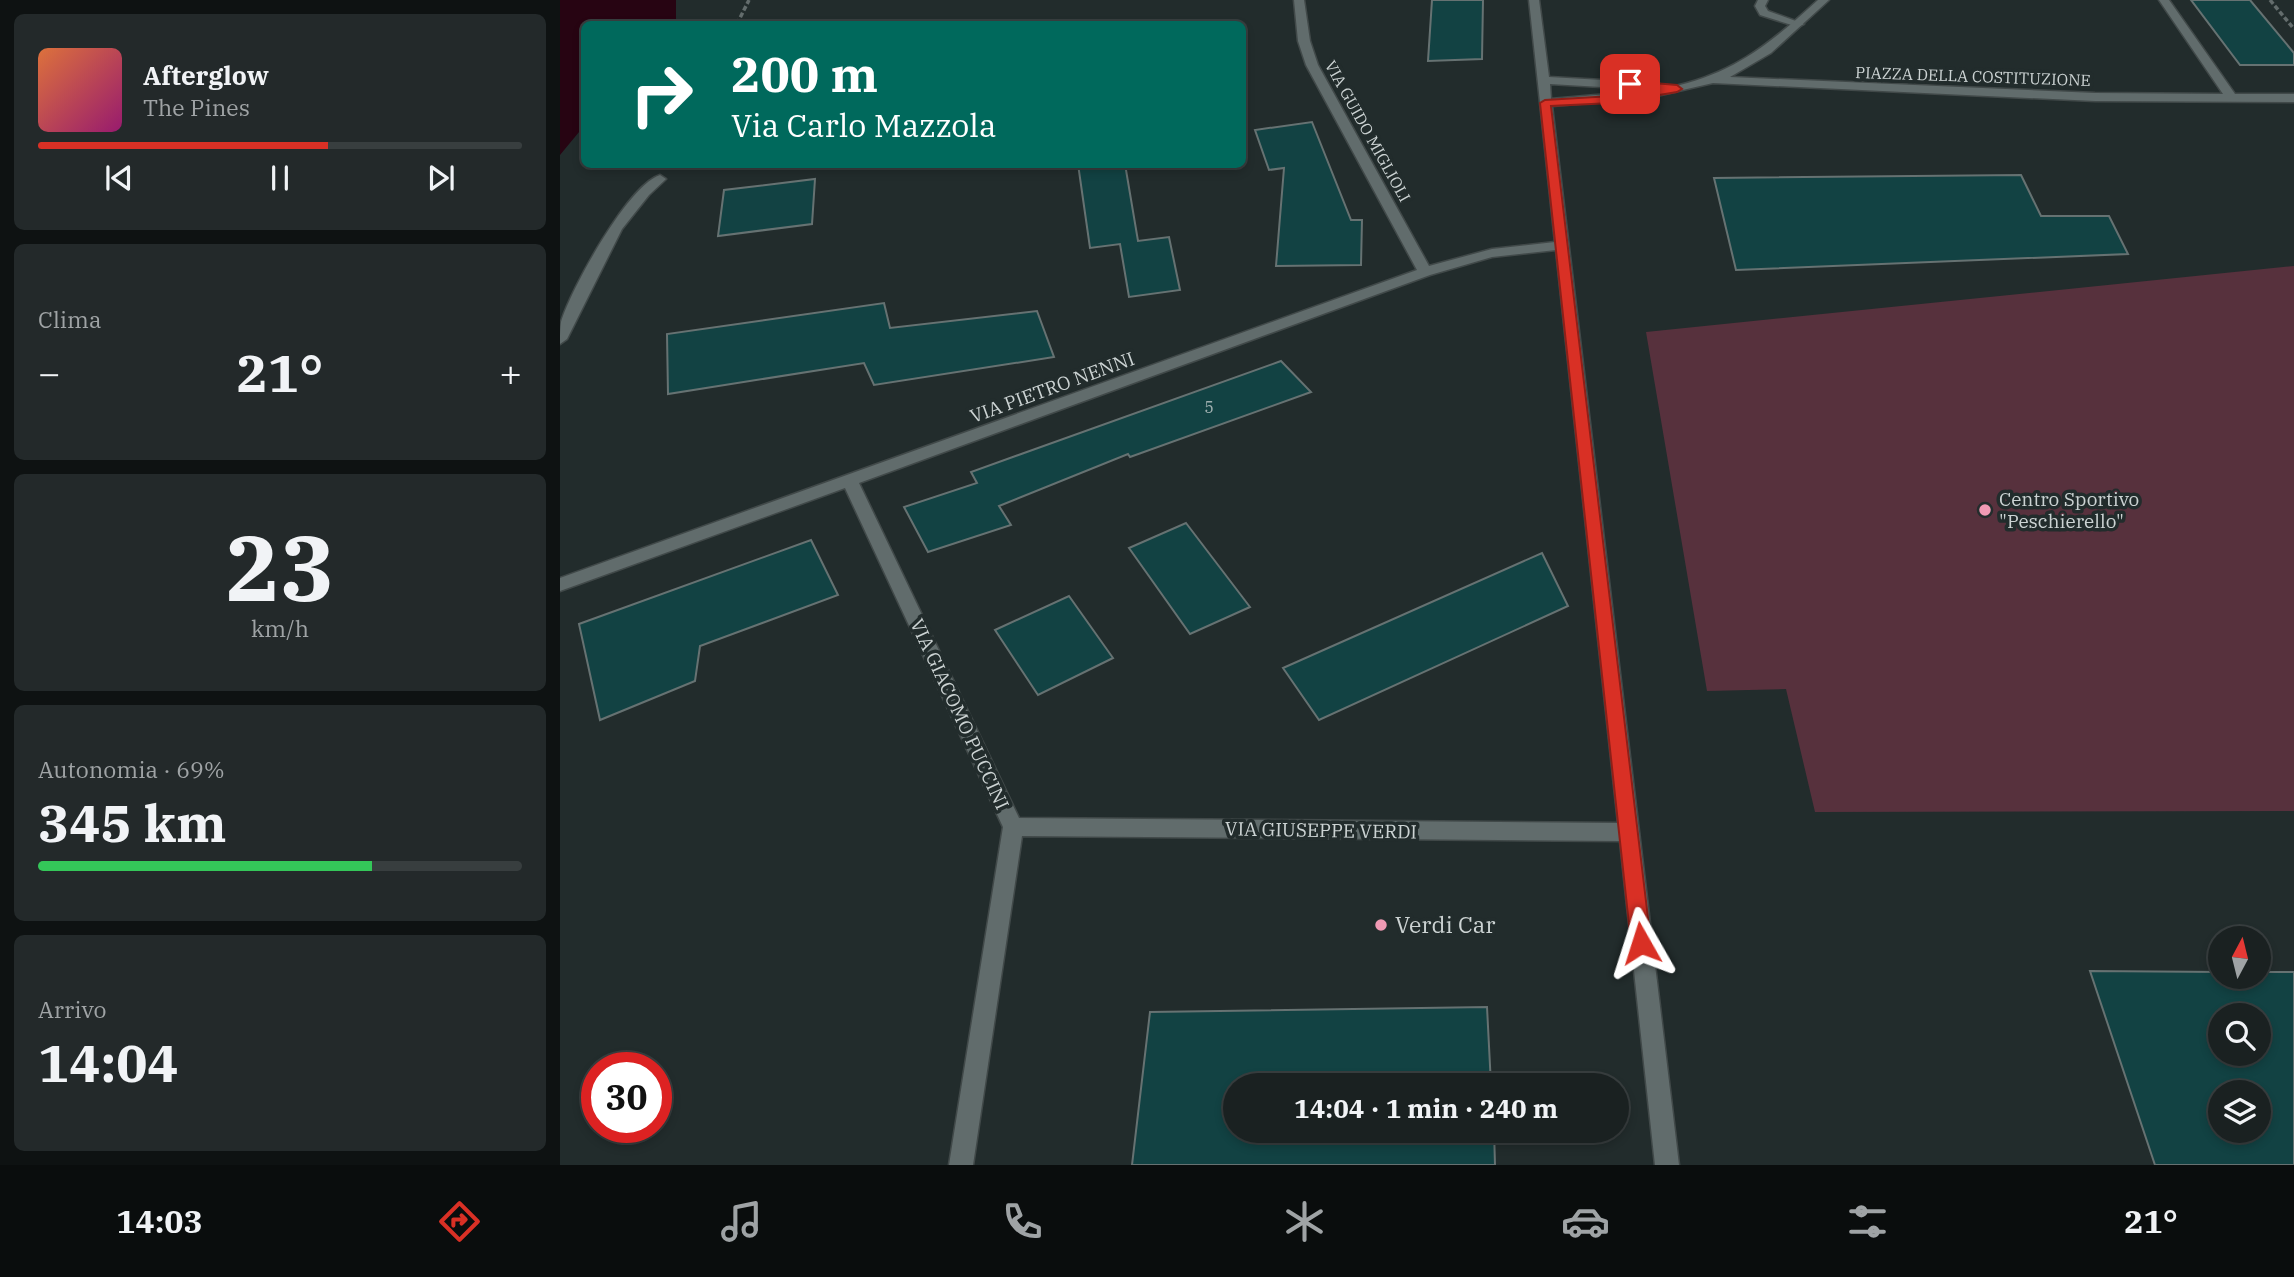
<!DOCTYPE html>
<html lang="it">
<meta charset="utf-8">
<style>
body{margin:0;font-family:"IBM Plex Serif",serif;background:#23292a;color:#f1f3f6;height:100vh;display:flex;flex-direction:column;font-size:26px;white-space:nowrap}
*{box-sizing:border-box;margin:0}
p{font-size:23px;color:#9fa3a5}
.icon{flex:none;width:38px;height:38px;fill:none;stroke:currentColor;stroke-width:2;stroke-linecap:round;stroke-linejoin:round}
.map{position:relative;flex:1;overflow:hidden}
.details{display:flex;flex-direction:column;gap:14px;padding:14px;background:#0e1212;width:560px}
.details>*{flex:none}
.guide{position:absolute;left:21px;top:21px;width:665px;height:147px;border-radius:10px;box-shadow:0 4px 10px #0003,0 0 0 2px #383e3f;background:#00695c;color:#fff;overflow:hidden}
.needle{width:46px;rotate:7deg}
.buttons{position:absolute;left:1648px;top:926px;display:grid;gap:14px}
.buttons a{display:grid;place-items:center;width:63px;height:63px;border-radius:50%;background:#1a2121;box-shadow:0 4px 10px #0003,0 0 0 2px #383e3f;font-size:35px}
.speed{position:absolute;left:21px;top:1052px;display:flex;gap:14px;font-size:35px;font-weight:700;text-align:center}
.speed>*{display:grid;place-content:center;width:91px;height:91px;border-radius:50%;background:#1a2121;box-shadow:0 4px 10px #0003,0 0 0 2px #383e3f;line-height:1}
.speed .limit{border:10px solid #d22;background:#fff;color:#111}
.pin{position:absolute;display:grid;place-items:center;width:60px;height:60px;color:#fff;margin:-30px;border-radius:14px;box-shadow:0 4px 10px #0006}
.me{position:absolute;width:77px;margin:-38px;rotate:354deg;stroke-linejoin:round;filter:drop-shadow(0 0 5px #0008)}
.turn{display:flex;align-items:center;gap:24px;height:147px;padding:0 35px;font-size:32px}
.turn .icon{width:91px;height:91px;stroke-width:2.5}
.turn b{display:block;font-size:49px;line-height:60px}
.big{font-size:52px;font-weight:700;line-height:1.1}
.details .widget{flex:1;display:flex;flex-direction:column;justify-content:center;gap:10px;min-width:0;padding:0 24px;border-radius:10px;background:#23292a}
.details .dial{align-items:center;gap:0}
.dial b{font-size:91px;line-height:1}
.song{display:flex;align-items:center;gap:21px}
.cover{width:84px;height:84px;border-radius:10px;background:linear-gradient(135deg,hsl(20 70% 55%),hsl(320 70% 35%))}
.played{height:7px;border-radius:4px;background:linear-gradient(90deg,#d93025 60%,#383e3f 60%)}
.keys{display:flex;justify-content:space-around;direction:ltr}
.heat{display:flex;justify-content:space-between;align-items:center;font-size:38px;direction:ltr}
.charge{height:10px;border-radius:5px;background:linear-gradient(90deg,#34c759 69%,#383e3f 0)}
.trip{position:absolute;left:663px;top:1073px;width:406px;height:70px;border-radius:35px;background:#1a2121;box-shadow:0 4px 10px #0003,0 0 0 2px #383e3f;font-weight:700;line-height:70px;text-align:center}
.tab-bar{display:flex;height:112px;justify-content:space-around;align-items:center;background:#0a0d0d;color:#9fa3a5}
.tab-bar .icon{width:49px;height:49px}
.tab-bar .active{color:#d93025}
.tab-bar b{font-size:32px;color:#f1f3f6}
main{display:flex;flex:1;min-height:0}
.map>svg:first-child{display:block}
.green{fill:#57313d}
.water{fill:#270412}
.building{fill:#124243;stroke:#667272;stroke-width:2;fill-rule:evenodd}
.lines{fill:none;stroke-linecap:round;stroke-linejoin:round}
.lane-casing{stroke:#414949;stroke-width:3}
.street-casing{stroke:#414949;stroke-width:3}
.path{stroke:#636c6c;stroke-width:3.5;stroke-dasharray:5 2.5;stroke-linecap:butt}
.lane{fill:#616c6c;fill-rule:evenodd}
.street{fill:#616c6c;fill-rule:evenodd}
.route{fill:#d93025;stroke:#8d1f18;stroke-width:2}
.poi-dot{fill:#f09ab4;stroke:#222c2c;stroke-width:2.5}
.labels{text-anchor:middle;stroke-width:7;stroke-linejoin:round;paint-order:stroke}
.far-street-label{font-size:16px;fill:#ccd3d3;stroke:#222c2c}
.number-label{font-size:16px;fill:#9eafaf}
.street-label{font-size:19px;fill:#ccd3d3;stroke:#222c2c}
.poi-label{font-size:19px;fill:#ccd3d3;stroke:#222c2c;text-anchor:start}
.near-poi-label{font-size:23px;fill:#ccd3d3;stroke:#222c2c;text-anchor:start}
</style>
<main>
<section class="details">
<div class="widget">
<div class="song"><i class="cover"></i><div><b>Afterglow</b><p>The Pines</p></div></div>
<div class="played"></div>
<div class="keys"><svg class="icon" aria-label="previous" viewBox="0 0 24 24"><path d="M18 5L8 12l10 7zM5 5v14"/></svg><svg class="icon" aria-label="pause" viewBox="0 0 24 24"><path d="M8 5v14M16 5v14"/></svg><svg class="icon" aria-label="next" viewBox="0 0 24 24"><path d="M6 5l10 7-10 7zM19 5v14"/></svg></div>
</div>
<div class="widget"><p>Clima</p>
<div class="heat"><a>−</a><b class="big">21°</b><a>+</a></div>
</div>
<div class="widget dial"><b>23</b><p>km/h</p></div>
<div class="widget"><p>Autonomia · 69%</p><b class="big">345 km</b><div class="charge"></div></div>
<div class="widget"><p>Arrivo</p><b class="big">14:04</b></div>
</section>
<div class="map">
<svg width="1734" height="1165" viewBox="0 0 1734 1165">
<rect width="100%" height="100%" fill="#222c2c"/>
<!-- green -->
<path class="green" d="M1734,266V811L1255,812L1226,689L1147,691L1086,332Z"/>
<!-- water -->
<path class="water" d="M0,0H116V24H24V126L0,155Z"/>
<!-- building -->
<path class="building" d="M872,0H923L922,59L868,61Z
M1631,0H1690L1734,53V65H1680Z
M752,122L791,220H802L801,265L716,266L724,168L709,170L695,130Z
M518,164H565L578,241L609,237L620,290L569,297L560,244L530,248Z
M1461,175L1481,216H1549L1568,254L1176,270L1154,178Z
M255,179L252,224L158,236L164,190Z
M324,303L330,328L477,311L494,357L314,385L304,363L108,394L107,334Z
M721,361L751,392L570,457L568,454L439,506L451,525L368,552L344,507L417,483L411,472Z
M626,523L690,607L630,634L569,548Z
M251,540L278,595L140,646L135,681L40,720L19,624Z
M982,553L1008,606L759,720L723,668Z
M509,596L553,658L478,695L435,630Z
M1530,971L1661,972V976H1699V972H1734V1165H1595ZM1661,1015H1699V1054H1661ZM1661,1092H1699V1130H1661Z
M927,1007L931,1085H676V1130H934L935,1165H572L590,1012Z"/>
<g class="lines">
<!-- lane casing -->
<g class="lane-casing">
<path id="lane" d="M1198,0H1208L1205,6L1208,11L1244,24L1238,27L1200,15L1195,6Z"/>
</g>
<!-- street casing -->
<g class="street-casing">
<path id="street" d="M734,0H744L750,41L758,65L869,266L932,249L995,242L969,0H979L989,77L1096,83L1100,84L1101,89C1169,77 1208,46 1258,0H1269L1211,53L1170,77L1535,93L1663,94L1599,0H1609L1675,94H1734V102L1535,101L1153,83L1088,98L992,106L1119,1165H1095L1060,841L462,836L413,1165H389L443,827L285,488L0,591V578L857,270L746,65L738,41ZM990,84L1093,90L991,99ZM996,250L1058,823L459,818L299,483L870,275L932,257Z
M100,175L106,179L89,195L62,229L7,339L0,344C0,337 0,328 1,322C11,289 68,185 100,175Z"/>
</g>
<!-- path -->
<path class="path" d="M1710,0L1734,29
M177,24L189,0"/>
<!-- lane -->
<use href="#lane" class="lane"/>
<!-- street -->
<use href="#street" class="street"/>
</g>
<!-- route -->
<path class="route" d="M1070,81L1117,85L1122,89L1117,92L1052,103L991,106L1091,943L1088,950L1081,952L1074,950L1071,943L980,103L985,100L1052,96L1092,90L1067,87L1065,84Z"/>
<!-- markers -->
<g class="poi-dot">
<circle cx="1425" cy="510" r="7"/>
<circle cx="821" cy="925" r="7"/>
</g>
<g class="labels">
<!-- far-street labels -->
<g class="far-street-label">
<text transform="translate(1413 76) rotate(2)" y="6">PIAZZA DELLA COSTITUZIONE</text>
<text transform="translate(808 131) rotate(61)" y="6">VIA GUIDO MIGLIOLI</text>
</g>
<!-- number labels -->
<g class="number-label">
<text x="649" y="413">5</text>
</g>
<!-- street labels -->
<g class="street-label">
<text transform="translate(492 387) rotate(-20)" y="7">VIA PIETRO NENNI</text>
<text transform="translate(400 714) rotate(65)" y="7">VIA GIACOMO PUCCINI</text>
<text transform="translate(761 830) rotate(1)" y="7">VIA GIUSEPPE VERDI</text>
</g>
<!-- poi labels -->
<g class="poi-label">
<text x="1439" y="506">Centro Sportivo<tspan x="1439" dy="22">"Peschierello"</tspan></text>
</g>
<!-- near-poi labels -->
<g class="near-poi-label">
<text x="835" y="933">Verdi Car</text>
</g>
</g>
</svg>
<div class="buttons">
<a><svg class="needle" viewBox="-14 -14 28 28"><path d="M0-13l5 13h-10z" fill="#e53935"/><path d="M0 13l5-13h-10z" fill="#9fa3a5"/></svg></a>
<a><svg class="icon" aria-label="search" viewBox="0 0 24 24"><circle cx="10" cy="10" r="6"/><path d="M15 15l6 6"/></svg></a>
<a><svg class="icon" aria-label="layers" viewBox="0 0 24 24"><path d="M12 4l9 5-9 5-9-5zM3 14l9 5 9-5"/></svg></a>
</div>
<div class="speed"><div class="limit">30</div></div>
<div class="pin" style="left:1070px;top:84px;background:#d93025"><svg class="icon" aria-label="arrive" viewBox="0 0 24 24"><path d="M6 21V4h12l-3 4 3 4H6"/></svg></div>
<svg class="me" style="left:1081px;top:943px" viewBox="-20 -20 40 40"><path d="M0-17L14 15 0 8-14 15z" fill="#d93025" stroke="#fff" stroke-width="4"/></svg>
<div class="trip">14:04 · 1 min · 240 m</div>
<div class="guide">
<div class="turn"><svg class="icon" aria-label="right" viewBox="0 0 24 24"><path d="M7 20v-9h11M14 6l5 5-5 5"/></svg><div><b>200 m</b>Via Carlo Mazzola</div></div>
</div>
</div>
</main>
<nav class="tab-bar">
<b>14:03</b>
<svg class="icon active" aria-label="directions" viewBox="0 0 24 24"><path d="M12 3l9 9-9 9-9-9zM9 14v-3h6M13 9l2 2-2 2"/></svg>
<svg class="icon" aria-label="music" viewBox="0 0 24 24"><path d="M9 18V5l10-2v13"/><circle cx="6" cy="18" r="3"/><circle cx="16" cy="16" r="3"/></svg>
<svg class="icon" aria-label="phone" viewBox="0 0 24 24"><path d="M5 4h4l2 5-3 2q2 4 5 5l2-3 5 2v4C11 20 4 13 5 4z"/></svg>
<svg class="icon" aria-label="climate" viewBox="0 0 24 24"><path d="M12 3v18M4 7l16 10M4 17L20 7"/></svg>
<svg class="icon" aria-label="car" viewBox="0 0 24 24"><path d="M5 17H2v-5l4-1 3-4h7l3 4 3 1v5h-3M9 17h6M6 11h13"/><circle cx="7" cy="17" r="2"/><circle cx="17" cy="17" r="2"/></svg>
<svg class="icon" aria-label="filters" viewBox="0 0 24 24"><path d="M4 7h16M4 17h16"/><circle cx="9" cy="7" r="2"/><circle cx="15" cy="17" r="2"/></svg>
<b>21°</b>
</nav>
